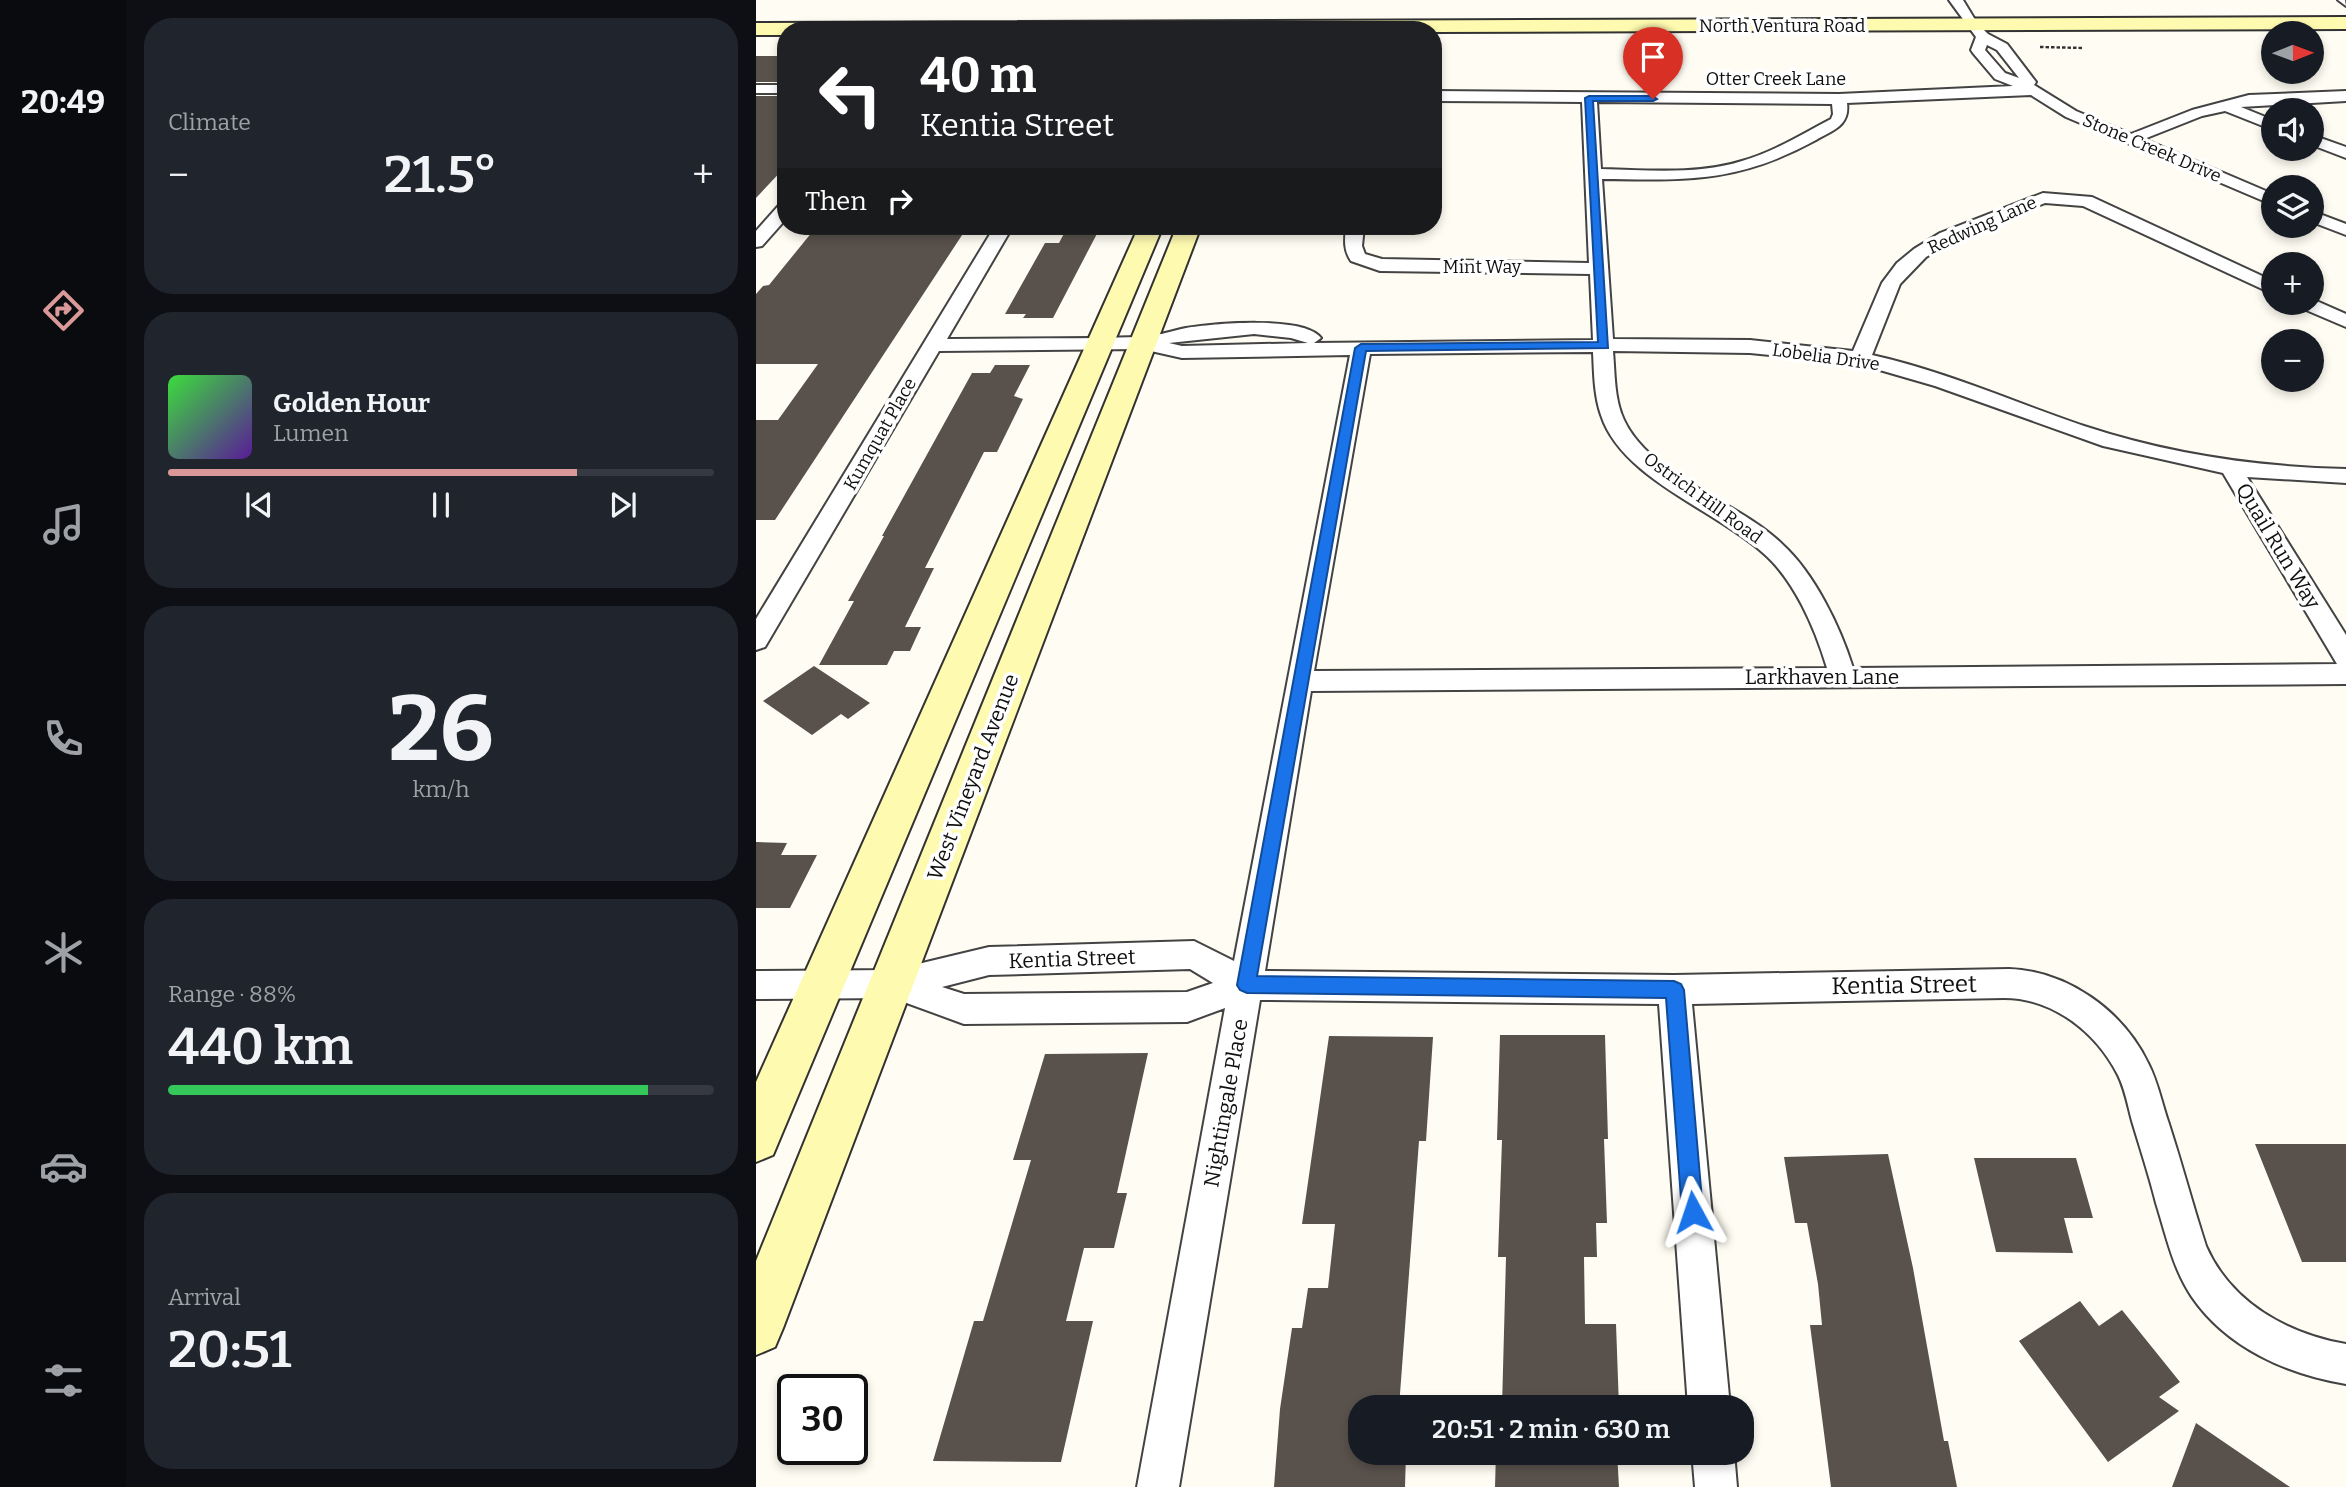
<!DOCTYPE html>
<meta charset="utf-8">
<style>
body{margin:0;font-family:Bitter,serif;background:#20242c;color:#f1f3f6;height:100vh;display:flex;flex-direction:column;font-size:26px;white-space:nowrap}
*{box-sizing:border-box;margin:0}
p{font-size:23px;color:#9ea1a6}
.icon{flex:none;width:38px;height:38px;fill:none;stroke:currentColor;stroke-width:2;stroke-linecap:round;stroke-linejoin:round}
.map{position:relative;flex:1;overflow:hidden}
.sheet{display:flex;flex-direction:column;gap:18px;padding:18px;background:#0d0f14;width:630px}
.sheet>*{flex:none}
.hud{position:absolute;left:21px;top:21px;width:665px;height:214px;border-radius:28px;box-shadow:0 4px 10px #0003;background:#202124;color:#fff;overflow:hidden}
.needle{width:46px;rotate:89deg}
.buttons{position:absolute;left:1505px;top:21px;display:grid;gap:14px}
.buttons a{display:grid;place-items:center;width:63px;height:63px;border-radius:50%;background:#171b24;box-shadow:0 4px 10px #0003;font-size:35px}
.speed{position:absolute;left:21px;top:1374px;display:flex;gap:14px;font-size:35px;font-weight:700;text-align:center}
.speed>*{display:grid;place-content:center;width:91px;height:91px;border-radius:50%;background:#171b24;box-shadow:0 4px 10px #0003;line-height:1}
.speed .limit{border:4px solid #111;border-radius:10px;background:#fff;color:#111}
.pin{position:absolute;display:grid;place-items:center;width:60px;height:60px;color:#fff;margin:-72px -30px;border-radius:50% 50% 50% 0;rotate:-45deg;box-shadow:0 0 7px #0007}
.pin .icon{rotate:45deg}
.me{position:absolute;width:77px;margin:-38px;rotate:355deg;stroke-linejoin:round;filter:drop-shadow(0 0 5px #0008)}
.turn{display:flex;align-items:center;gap:24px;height:147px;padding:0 28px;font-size:32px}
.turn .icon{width:91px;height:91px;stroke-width:2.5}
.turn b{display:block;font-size:49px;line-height:60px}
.then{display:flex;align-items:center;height:66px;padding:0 28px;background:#0003;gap:14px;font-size:26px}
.big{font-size:52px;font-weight:600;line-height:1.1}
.sheet .tile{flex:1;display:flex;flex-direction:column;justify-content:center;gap:10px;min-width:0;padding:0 24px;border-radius:28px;background:#20242c}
.sheet .dial{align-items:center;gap:0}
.dial b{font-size:91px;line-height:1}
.song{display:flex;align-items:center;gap:21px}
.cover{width:84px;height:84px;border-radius:10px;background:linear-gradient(135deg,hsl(120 70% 55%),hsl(270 70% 35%))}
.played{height:7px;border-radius:4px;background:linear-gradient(90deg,#db9899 75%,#363941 75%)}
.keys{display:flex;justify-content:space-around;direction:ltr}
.heat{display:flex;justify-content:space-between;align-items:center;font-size:38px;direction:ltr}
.charge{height:10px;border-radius:5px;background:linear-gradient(90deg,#34c759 88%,#363941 0)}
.trip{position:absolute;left:592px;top:1395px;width:406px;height:70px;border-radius:28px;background:#171b24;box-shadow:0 4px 10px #0003;font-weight:600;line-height:70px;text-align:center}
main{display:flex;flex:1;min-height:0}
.dock{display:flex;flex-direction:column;width:126px;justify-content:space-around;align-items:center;background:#090b0e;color:#9ea1a6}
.dock .icon{width:49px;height:49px}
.dock .on{color:#db9899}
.dock b{font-size:32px;color:#f1f3f6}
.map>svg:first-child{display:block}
.building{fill:#59524c}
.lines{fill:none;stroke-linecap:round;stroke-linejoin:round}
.lane-casing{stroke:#434343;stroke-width:4}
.street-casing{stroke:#434343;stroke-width:4}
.secondary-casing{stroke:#323232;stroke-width:4}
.path{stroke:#323232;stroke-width:2.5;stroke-dasharray:3.5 2;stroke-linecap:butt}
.lane{fill:#fff;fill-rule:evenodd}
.street{fill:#fff;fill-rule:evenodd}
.secondary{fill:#fefaaf;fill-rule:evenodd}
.route{fill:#1a73e8;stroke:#114b97;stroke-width:2}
.labels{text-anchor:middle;stroke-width:7;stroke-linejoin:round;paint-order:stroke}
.far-street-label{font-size:18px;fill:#101010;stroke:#fff}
.street-label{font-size:21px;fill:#101010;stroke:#fff}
.near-street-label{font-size:24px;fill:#101010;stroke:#fff}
</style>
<main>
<nav class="dock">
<b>20:49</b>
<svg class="icon on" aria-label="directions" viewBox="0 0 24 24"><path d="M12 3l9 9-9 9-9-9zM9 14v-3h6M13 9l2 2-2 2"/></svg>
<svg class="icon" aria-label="music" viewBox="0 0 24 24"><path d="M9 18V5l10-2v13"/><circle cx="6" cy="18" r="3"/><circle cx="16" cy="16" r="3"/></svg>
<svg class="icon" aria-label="phone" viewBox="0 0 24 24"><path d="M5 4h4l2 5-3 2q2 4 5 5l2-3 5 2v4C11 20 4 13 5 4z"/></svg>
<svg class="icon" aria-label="climate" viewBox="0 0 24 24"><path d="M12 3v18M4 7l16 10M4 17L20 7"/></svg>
<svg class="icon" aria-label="car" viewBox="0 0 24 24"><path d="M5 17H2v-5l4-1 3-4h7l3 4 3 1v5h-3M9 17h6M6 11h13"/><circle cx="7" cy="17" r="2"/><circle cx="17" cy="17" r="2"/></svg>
<svg class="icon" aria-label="filters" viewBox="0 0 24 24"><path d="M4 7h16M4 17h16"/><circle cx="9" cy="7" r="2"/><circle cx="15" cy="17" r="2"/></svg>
</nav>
<section class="sheet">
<div class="tile"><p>Climate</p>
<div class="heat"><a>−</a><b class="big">21.5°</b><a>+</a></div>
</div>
<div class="tile">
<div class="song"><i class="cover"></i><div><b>Golden Hour</b><p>Lumen</p></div></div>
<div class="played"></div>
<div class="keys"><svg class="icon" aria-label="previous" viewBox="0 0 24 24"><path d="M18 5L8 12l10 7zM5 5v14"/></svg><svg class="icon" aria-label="pause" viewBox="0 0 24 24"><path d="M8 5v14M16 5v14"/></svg><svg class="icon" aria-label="next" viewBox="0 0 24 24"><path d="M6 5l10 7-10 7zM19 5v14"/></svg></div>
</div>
<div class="tile dial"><b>26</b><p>km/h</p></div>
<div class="tile"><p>Range · 88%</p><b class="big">440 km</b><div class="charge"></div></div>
<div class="tile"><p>Arrival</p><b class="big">20:51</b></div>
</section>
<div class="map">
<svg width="1590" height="1487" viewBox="0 0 1590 1487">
<rect width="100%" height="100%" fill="#fffdf3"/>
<!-- building -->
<path class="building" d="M0,56H30V82H0Z
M0,96H30V166L0,198Z
M61,226H212L19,520H0V420H22L62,364H0V294L7,286L13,285Z
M312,226H345L297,318H267L270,314H249L289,243H303Z
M239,365H274L258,396L267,399L241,452H228L169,568H178L149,627H165L154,651H138L131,665H63L98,601H92L128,536H126L216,373H234Z
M58,666L114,703L92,719L85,714L56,735L7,701Z
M0,842L31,843L25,855H61L34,908H0Z
M744,1035H849L852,1139H848L851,1223H840L841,1257H828L829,1324H860L863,1407H746L750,1257H742L746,1140H741Z
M573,1036L677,1037L670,1141H663L643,1407H604V1452H650L649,1487H518L524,1409L536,1328H546L552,1288H572L579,1224H546Z
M392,1053L361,1193H371L358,1248H328L310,1321H337L305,1462L177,1461L218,1321H227L275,1160H257L289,1054Z
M1499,1144H1590V1262H1546Z
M1132,1154L1157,1268L1188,1441H1192L1201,1487H1075L1054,1325H1066L1062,1284L1051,1223H1039L1028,1157Z
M1218,1158H1320L1337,1218H1308L1317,1253L1240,1252Z
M1324,1301L1343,1326L1366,1310L1424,1382L1403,1397L1423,1411L1352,1462L1263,1341Z
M1440,1423L1534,1487H1416Z
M740,1452H861L863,1487H739Z"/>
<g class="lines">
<!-- lane casing -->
<g class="lane-casing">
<path id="lane" d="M1582,0H1589L1590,6Z"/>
</g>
<!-- street casing -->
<g class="street-casing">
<path id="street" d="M1193,0H1207L1221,23L1232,34L1251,44L1280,82L1278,85L1320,111L1375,134L1436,110L1493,95L1590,91V101L1485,107L1517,120V130L1469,111L1446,116L1388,139L1517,194V205L1310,117L1275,95L1091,103C1094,126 1077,130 1060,140C981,183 933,180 846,179L857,339L994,340L1097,351L1126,283L1141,263L1158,249L1184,233L1287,193L1336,197L1517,281V294L1327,206L1289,203L1196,241L1170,257L1144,284L1116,355C1189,371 1257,402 1328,426C1413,454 1500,467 1590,469V483L1491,477L1590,635V684L555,691L509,971L918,975L1253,969C1312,971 1367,1011 1392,1063C1402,1082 1406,1104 1413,1124C1426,1164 1437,1206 1450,1246C1475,1303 1532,1334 1590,1344V1384C1531,1374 1471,1348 1436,1297C1417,1269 1410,1235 1400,1203C1393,1175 1384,1148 1376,1121C1372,1106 1369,1089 1362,1075C1340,1032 1297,998 1248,998L936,1004L974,1407H932L903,1004L504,1000L423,1487H381L469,1008L431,1022L208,1024L137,998L0,999V971L137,970L233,947L438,941L478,961L594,355L426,358L386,349L183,351L9,647L0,650V619L239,226H257L191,339C255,338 319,339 383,337C398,337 415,331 430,328C456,324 548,315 565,338L558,343L837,340L834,274L624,271L595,261C587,249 589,239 590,226H608L606,246L609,254L626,259L833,263L826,102L677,101V91L1083,94L1257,86L1239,79L1217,53L1215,50L1220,37ZM1231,45L1241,50L1263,78L1249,73L1229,50ZM841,102L1076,104L1077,114L1075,119C1046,134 1018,152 986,161C942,175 891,170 845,169ZM498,334L535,338L552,343L426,346L413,343ZM857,351L994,353L1103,364L1179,386L1347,446L1467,473L1581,664H1584L1097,668C1084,626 1058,573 1026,544C982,501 895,477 868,420C858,399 859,373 857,351ZM837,352C838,373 838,395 845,415C865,478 959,510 1006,552C1038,579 1059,628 1071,668L558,671L614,354ZM434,969L457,983L431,992L208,994L186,987L233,975Z
M0,85H30V93H0Z
M1556,135L1590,147V158L1556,145Z
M30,203V219L6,246L0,247V231L24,204Z
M1556,211L1590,224V235L1556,222Z
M1556,299L1590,314V327L1543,307L1540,303H1556Z
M936,1452H978L981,1487H939Z"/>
</g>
<!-- secondary casing -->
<g class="secondary-casing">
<path id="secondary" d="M1590,17V29L677,32V30H30V35H0V23Z
M383,226H407L17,1155L0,1162V1082Z
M421,226H445L27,1328L19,1347L0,1355V1261Z"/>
</g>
<!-- path -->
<path class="path" d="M1284,47L1328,48"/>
<!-- lane -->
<use href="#lane" class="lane"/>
<!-- street -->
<use href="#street" class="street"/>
<!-- secondary -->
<use href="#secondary" class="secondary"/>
</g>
<!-- route -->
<path class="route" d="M833,96H897L901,99L897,101H837L852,348L610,351L501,976L918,981L925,984L928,990L947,1212L944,1220L937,1223L929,1220L926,1212L910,998L491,993L484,990L481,985L599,348L605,344L842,342L829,98Z"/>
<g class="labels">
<!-- far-street labels -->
<g class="far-street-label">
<text x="1026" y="32">North Ventura Road</text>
<text x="1020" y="85">Otter Creek Lane</text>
<text transform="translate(1396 148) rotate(23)" y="6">Stone Creek Drive</text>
<text transform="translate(1226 225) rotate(-24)" y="6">Redwing Lane</text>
<text x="726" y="273">Mint Way</text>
<text transform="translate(1070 357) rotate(8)" y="6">Lobelia Drive</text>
<text transform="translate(124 434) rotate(-60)" y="6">Kumquat Place</text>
<text transform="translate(947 498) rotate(36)" y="6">Ostrich Hill Road</text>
</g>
<!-- street labels -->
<g class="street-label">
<text transform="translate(1522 546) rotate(59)" y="7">Quail Run Way</text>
<text x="1066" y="684">Larkhaven Lane</text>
<text transform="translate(217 777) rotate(-69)" y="7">West Vineyard Avenue</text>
<text transform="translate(316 959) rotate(-2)" y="7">Kentia Street</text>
<text transform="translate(470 1103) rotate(-80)" y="7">Nightingale Place</text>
</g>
<!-- near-street labels -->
<g class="near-street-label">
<text transform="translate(1148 985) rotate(-1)" y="8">Kentia Street</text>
</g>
</g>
</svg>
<div class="buttons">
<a><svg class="needle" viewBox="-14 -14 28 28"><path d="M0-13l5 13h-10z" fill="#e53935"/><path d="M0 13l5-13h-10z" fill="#9ea1a6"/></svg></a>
<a><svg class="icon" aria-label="sound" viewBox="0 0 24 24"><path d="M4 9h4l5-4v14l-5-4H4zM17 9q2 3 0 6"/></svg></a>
<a><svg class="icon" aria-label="layers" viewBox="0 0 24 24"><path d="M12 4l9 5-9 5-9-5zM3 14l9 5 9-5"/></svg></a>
<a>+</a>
<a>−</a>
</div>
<div class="speed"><div class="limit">30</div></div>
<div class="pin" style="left:897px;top:99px;background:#d93025"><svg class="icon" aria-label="arrive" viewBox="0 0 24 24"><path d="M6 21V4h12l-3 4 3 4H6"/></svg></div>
<svg class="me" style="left:937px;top:1212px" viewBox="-20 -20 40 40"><path d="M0-17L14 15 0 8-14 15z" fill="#1a73e8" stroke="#fff" stroke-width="4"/></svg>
<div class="trip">20:51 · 2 min · 630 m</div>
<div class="hud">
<div class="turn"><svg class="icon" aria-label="left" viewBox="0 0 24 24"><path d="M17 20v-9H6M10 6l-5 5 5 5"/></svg><div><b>40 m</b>Kentia Street</div></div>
<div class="then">Then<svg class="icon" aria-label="right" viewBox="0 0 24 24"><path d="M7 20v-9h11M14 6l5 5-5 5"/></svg></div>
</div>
</div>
</main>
